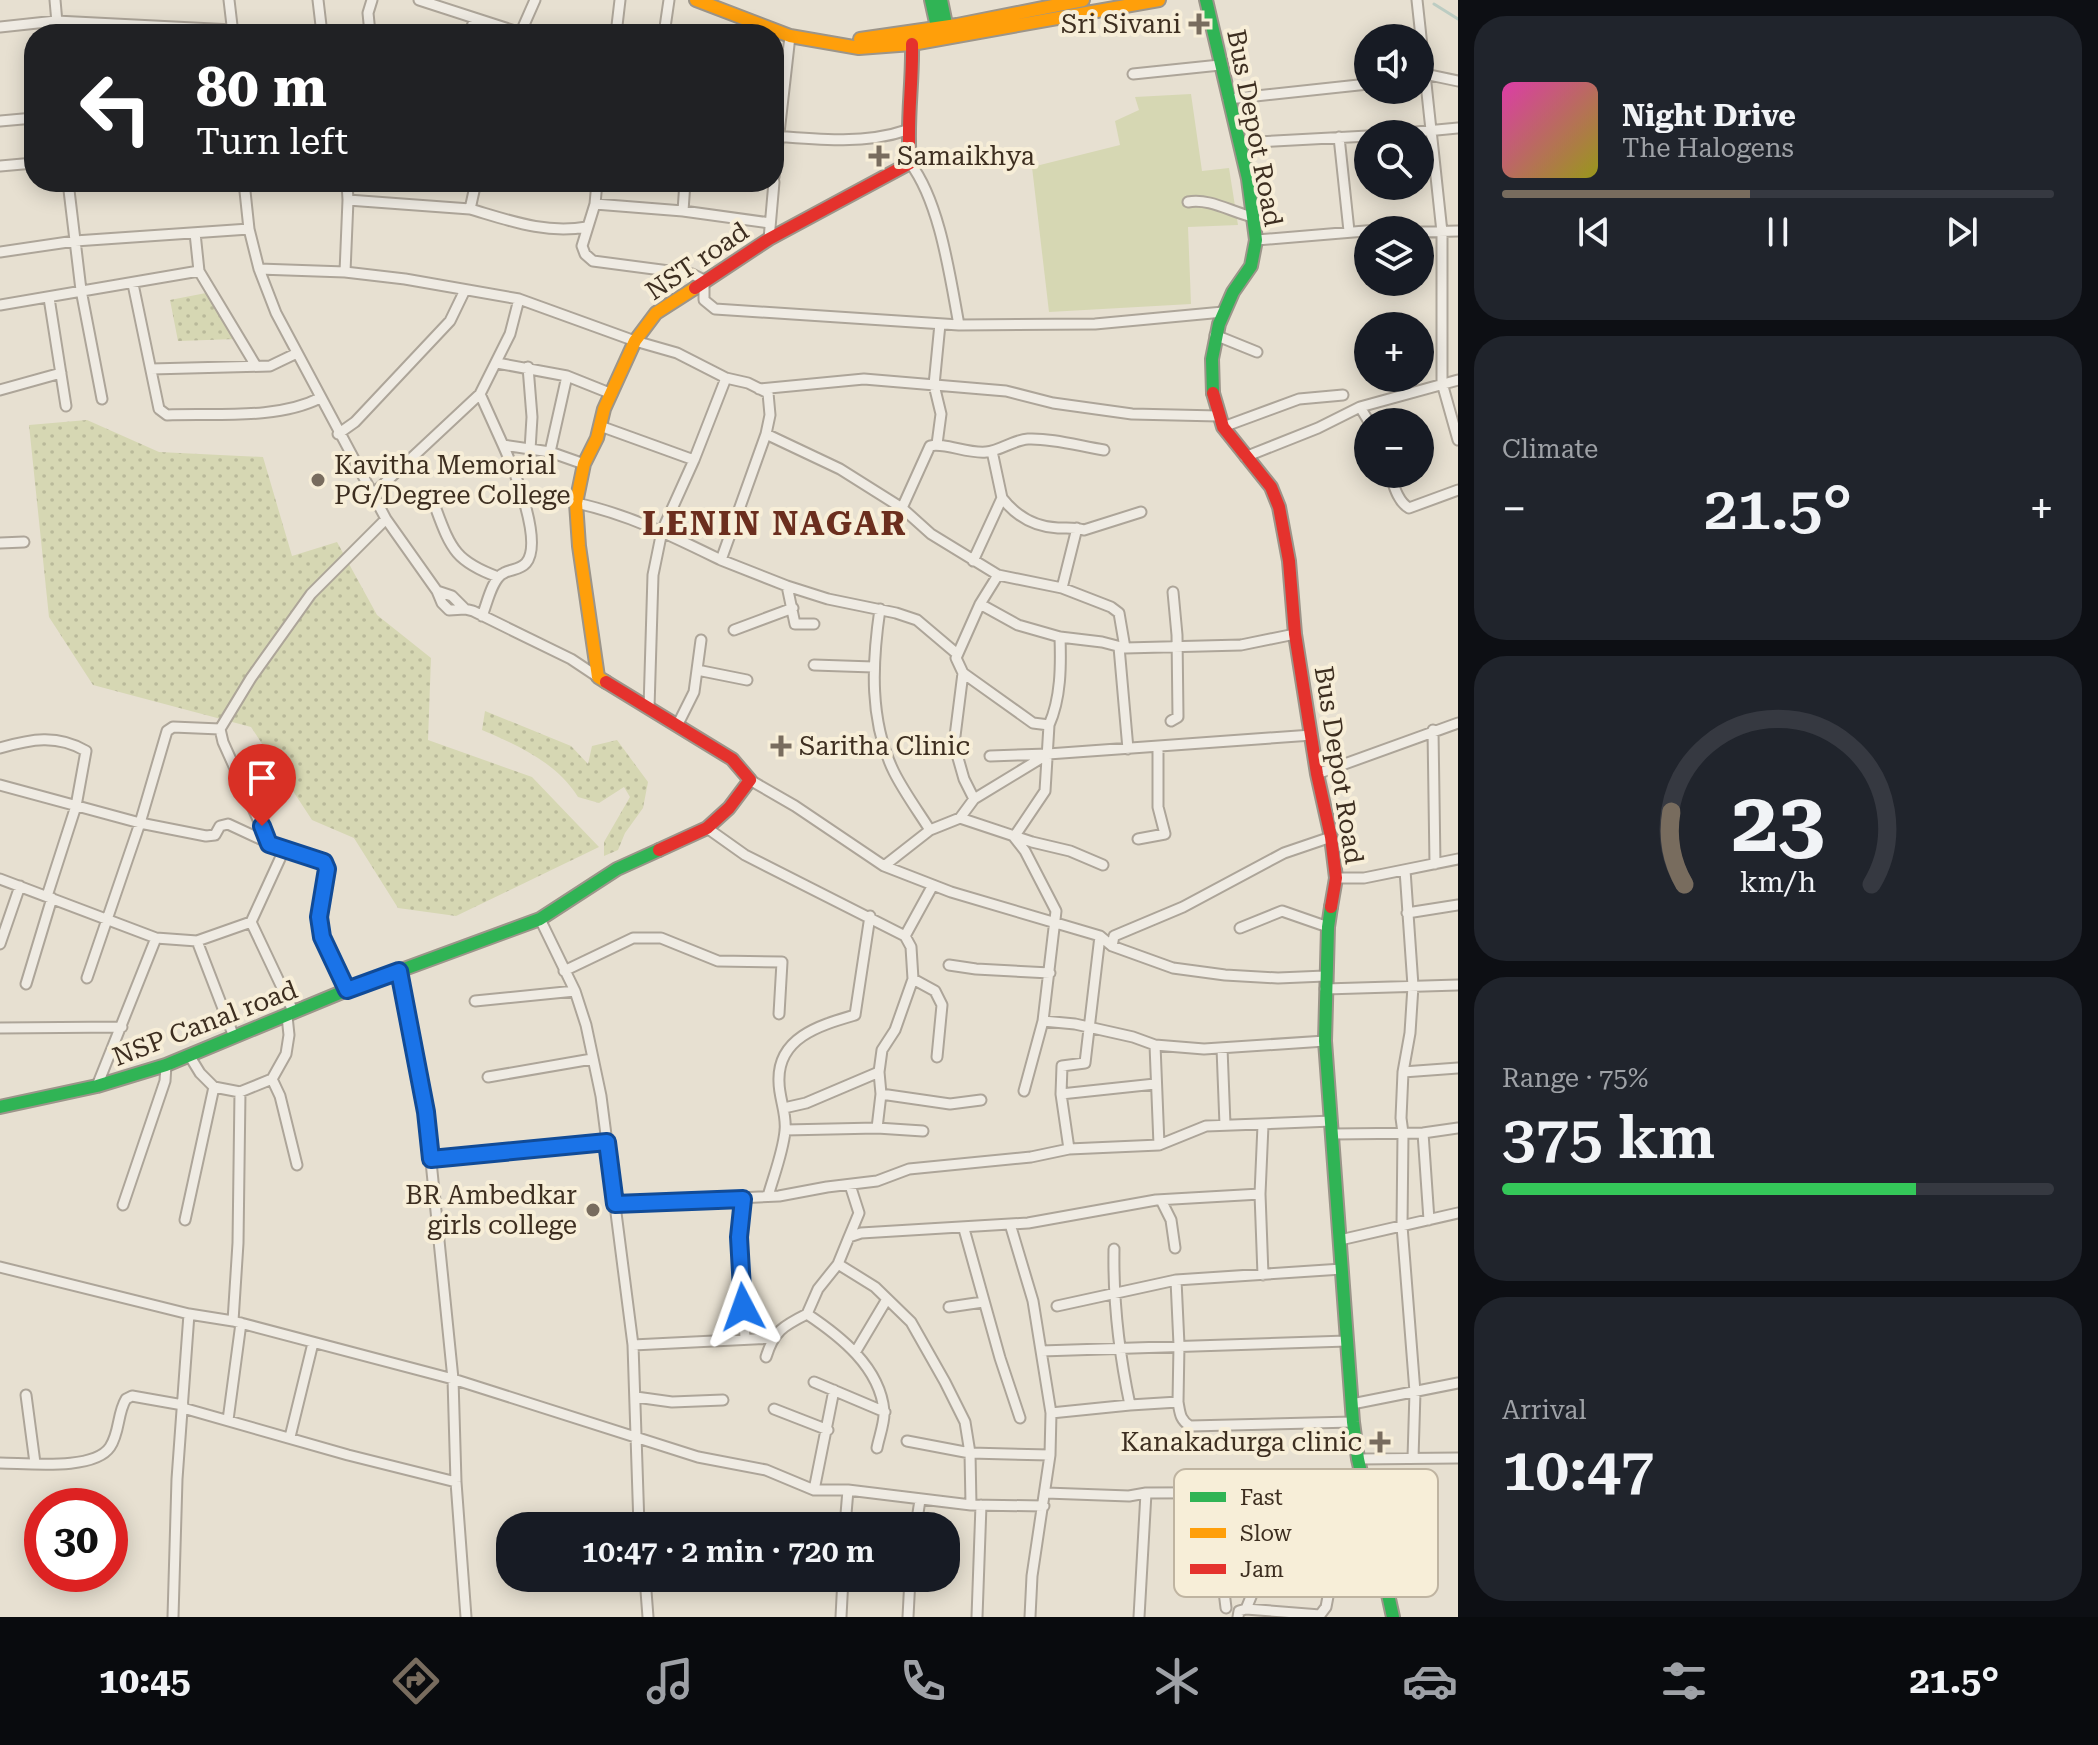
<!DOCTYPE html>
<meta charset="utf-8">
<style>
body{margin:0;font-family:"Roboto Serif",serif;background:#20242c;color:#f1f3f6;height:100vh;display:flex;flex-direction:column;font-size:30px;white-space:nowrap}
*{box-sizing:border-box;margin:0}
p{font-size:26px;color:#9ea1a6}
.icon{flex:none;width:44px;height:44px;fill:none;stroke:currentColor;stroke-width:2;stroke-linecap:round;stroke-linejoin:round}
.map{position:relative;flex:1;overflow:hidden}
.sheet{display:flex;flex-direction:column;gap:16px;padding:16px;background:#0d0f14;width:640px}
.sheet>*{flex:none}
.top-card{position:absolute;left:24px;top:24px;width:760px;height:168px;border-radius:32px;box-shadow:0 4px 20px #0003;background:#202124;color:#fff;overflow:hidden}
.fabs{position:absolute;left:1354px;top:24px;display:grid;gap:16px}
.fabs a{display:grid;place-items:center;width:80px;height:80px;border-radius:50%;background:#171b24;box-shadow:0 4px 20px #0003;font-size:40px}
.speed{position:absolute;left:24px;top:1488px;display:flex;gap:16px;font-size:40px;font-weight:700;text-align:center}
.speed>*{display:grid;place-content:center;width:104px;height:104px;border-radius:50%;background:#171b24;box-shadow:0 4px 20px #0003;line-height:1}
.speed .limit{border:12px solid #d22;background:#fff;color:#111}
.pin{position:absolute;display:grid;place-items:center;width:68px;height:68px;color:#fff;margin:-82px -34px;border-radius:50% 50% 50% 0;rotate:-45deg;box-shadow:0 0 8px #0007}
.pin .icon{rotate:45deg}
.me{position:absolute;width:88px;margin:-44px;rotate:356deg;stroke-linejoin:round;filter:drop-shadow(0 0 6px #0008)}
.turn{display:flex;align-items:center;gap:28px;height:168px;padding:0 40px;font-size:36px}
.turn .icon{width:104px;height:104px;stroke-width:2.5}
.turn b{display:block;font-size:56px;line-height:68px}
.big{font-size:60px;font-weight:600;line-height:1.1}
.sheet .card{flex:1;display:flex;flex-direction:column;justify-content:center;gap:12px;min-width:0;padding:0 28px;border-radius:32px;background:#20242c}
.sheet .dial{align-items:center;gap:0}
.dial svg{height:208px;overflow:visible;fill:none;stroke:#363941;stroke-width:7;stroke-linecap:round;text-anchor:middle}
.dial text{fill:#f1f3f6;stroke:none}
.song{display:flex;align-items:center;gap:24px}
.cover{width:96px;height:96px;border-radius:12px;background:linear-gradient(135deg,hsl(320 70% 55%),hsl(60 70% 35%))}
.played{height:8px;border-radius:4px;background:linear-gradient(90deg,#786c5e 45%,#363941 45%)}
.keys{display:flex;justify-content:space-around;direction:ltr}
.heat{display:flex;justify-content:space-between;align-items:center;font-size:44px;direction:ltr}
.charge{height:12px;border-radius:6px;background:linear-gradient(90deg,#34c759 75%,#363941 0)}
.trip{position:absolute;left:496px;top:1512px;width:464px;height:80px;border-radius:32px;background:#171b24;box-shadow:0 4px 20px #0003;font-weight:600;line-height:80px;text-align:center}
.menu{display:flex;height:128px;justify-content:space-around;align-items:center;background:#090b0e;color:#9ea1a6}
.menu .icon{width:56px;height:56px}
.menu .active{color:#786c5e}
.menu b{font-size:36px;color:#f1f3f6}
main{display:flex;flex:1;min-height:0}
.map>svg:first-child{display:block}
.grass{fill:url(#grass-dots)}
.pitch{fill:#d6d7b3}
.lines{fill:none;stroke-linecap:round;stroke-linejoin:round}
.stream{stroke:#bcccc2;stroke-width:3}
.street-casing{stroke:#ada599;stroke-width:13}
.fast-casing{stroke:#9c958a;stroke-width:16}
.slow-casing{stroke:#9c958a;stroke-width:16}
.jam-casing{stroke:#9c958a;stroke-width:16}
.street{stroke:#efebe3;stroke-width:9}
.fast{stroke:#30b455;stroke-width:12}
.slow{stroke:#ff9f0a;stroke-width:12}
.jam{stroke:#e5322d;stroke-width:12}
.route-casing{stroke:#114b97;stroke-width:20}
.route{stroke:#1a73e8;stroke-width:14}
.poi-dot{fill:#786c5e;stroke:#f7eed8;stroke-width:3}
.labels{text-anchor:middle;stroke-width:8;stroke-linejoin:round;paint-order:stroke}
.poi-label{font-size:26px;fill:#3d2e20;stroke:#f7eed8;text-anchor:end}
.street-label{font-size:26px;fill:#3d2e20;stroke:#f7eed8}
.district-label{font-size:34px;font-weight:bold;letter-spacing:2px;fill:#6b2e1e;stroke:#f7eed8}
.key{fill:#f7eed8;stroke:#bfb4a1;stroke-width:2}
.key-label{font-size:22px;fill:#3d2e20}
</style>
<main>
<div class="map">
<svg width="1458" height="1617" viewBox="0 0 1458 1617">
<defs>
<pattern id="grass-dots" width="8" height="8" patternUnits="userSpaceOnUse" patternTransform="scale(2)"><rect width="8" height="8" fill="#d6d7b3"/><path d="M2 2h.1M6 6h.1" fill="none" stroke="#b9b99a" stroke-width="1.8" stroke-linecap="round"/></pattern>
</defs>
<rect width="100%" height="100%" fill="#e7e0d1"/>
<!-- grass -->
<path class="grass" d="M206,293L236,339L178,341L170,300Z
M87,420L159,452L263,457L292,556L337,542L377,615L431,658L428,740L532,777L599,847L456,916L398,908L354,838L312,820L251,727L93,685L49,617L29,425Z
M485,711L571,746L588,764L592,746L617,740L648,782L643,808L625,833L618,850L604,856V842L630,797L624,787L599,803L578,797C557,763 518,745 482,730Z"/>
<!-- pitch -->
<path class="pitch" d="M1191,94L1202,171L1229,168L1238,225L1188,227L1191,304L1049,312L1032,167L1120,145L1115,121L1139,110L1135,97Z"/>
<g class="lines">
<!-- stream -->
<path class="stream" d="M1434,4L1458,19"/>
<!-- street casing -->
<g class="street-casing">
<path id="street" d="M55,0L58,34
M229,0L233,34
M318,0L322,34
M419,0L521,33
M1417,0L1442,232V383L1458,440
M0,27L56,21L233,30
M370,33L368,13L372,0
M469,34L475,19
M520,34L535,0
M616,34L620,0
M664,34L669,0
M1420,73L1458,81
M1133,74L1220,65
M1228,99L1368,84
M0,121L34,118
M1395,134L1458,128
M777,136C820,140 867,144 907,130
M1339,137L1349,231
M1239,143L1368,136
M910,163C940,202 950,277 959,325
M0,166L34,163
M774,177L790,36
M68,182L81,290L102,399
M244,182L249,229L259,269L276,313L386,519L437,591L442,603L449,610L465,609L473,611L571,659L598,677
M347,182L348,200
M597,182L595,204L582,246L585,254L593,261L692,274L704,280V300L715,309L959,325L1095,324L1223,312
M1188,202C1210,198 1231,212 1253,217
M595,204L683,211L770,223
M470,209C511,221 545,234 587,227
M683,211L685,182
M1420,232L1458,231
M195,233L199,271L256,366
M769,239L774,182
M1257,240L1377,230
M0,252L75,241L249,229
M259,269L345,272L405,279L519,299L635,341L677,353L726,378L748,383L768,393L770,415L766,434L721,560L787,586L828,599L896,613L917,620L956,653
M345,272L348,200L470,209L476,182
M133,284L159,409L167,415C215,413 277,420 320,398
M49,298L66,406
M0,305L199,271
M1215,335L1257,352
M497,363L567,376L612,394
M528,367L532,417L530,450
M151,369L270,366L295,354
M759,389L864,379L1006,391L1053,403L1132,414L1218,416
M0,390L61,373
M480,394L503,445L550,452L584,464
M1360,407L1369,422
M600,426L694,460
M1223,427L1299,399L1343,395
M338,434L355,422L450,321L465,290
M766,434L840,469L902,508L931,534L998,575L1062,588L1111,607L1119,613L1125,648
M937,444L941,414L934,385L940,324
M550,452L567,376
M1245,457L1318,428L1360,407L1458,380
M1390,474C1394,486 1398,502 1409,508L1458,490
M374,493L480,394L510,334L519,299
M1002,498C1016,516 1035,527 1058,528C1067,528 1075,527 1084,530L1141,512
M576,503C628,514 674,537 721,560
M902,508L930,446C944,442 968,454 986,452C1000,451 1013,440 1028,439C1052,438 1079,446 1104,450
M436,509C451,550 457,562 498,577
M0,543L24,542
M973,561L1002,498L992,451
M998,575L980,604L956,658L963,673L1033,723L1049,725L1045,791L1014,837L1025,851L1056,911L1043,1021L1024,1091
M787,586L795,624H814
M1062,588L1077,528
M437,591L452,596L465,609
M980,604L1018,625L1060,637L1102,642L1125,648L1241,645L1295,634
M880,609C872,663 869,721 894,772C904,792 918,811 930,830
M482,616C487,604 492,578 504,573C511,569 520,570 526,563C544,542 513,467 503,445
M734,630L793,608
M1119,647L1128,749
M814,665L873,667
M697,670L747,680
M963,673L954,744L964,779L974,799
M649,708L653,575L662,531L694,460L726,378
M1171,721L1178,717L1177,635L1173,592
M678,724L694,692L701,640
M1049,725C1061,698 1061,666 1060,637
M1433,730L1435,864
M0,748C31,739 57,734 86,751L76,806L47,896
M990,756L1048,754
M1317,774L1458,723
M750,780L795,806L884,866L951,892L1100,936L1112,946L1173,968L1225,975L1278,978L1325,976
M0,785L140,823L206,836L215,835L220,826L228,824L284,850L318,859L324,862L327,869L319,917L322,937L347,990
M960,818L1032,842L1070,851L1103,865
M707,828L745,855L905,936L911,947L913,979L935,991L942,1005L937,1057
M1138,839L1165,834L1158,807V747
M269,844L223,742L220,729L251,678L311,594L386,519
M284,850L251,922L294,1013
M884,866L930,830L960,818L974,799L1048,754L1312,735
M1336,878H1364L1458,859
M0,879L156,938L197,941L234,1037
M1407,913L1458,905
M540,919L575,991L586,1025L601,1096L633,1345L639,1526
M1240,928L1282,911L1328,927
M905,936L933,885
M197,941L251,922
M0,944L20,886
M1112,946L1114,936L1183,907L1284,853L1331,837
M949,965L976,969L1050,973
M564,971L633,938H661L718,961L782,962L779,1014
M87,978L140,823L167,731L173,727L220,729
M26,984L52,898
M1325,989L1458,985
M475,1001L575,991
M1043,1021L1075,1024L1133,1037L1155,1045L1204,1049L1325,1041
M0,1028L122,1027
M1155,1045L1159,1145
M1222,1048L1225,1125
M189,1055L200,1073L214,1087L240,1092L272,1079L286,1054L289,1035L287,1016
M1403,1072L1410,1033L1413,986L1405,870
M488,1077L592,1059
M272,1079L280,1096L297,1165
M97,1086L156,938
M881,1094L879,1072L882,1050L895,1030L913,979
M1061,1094L1155,1084
M784,1108L806,1103L879,1072
M1263,1125L1260,1194L1263,1275
M877,1128L881,1094L950,1104L981,1100
M785,1130L877,1128L923,1131
M1423,1133L1429,1220
M1333,1134L1423,1133L1458,1128
M1069,1149L1061,1094L1062,1066L1085,1063L1100,936
M431,1159L607,1142
M768,1196C774,1175 783,1152 785,1131C787,1114 779,1098 779,1082C777,1037 821,1025 855,1015L870,916
M743,1199L739,1237L745,1338
M1161,1200L1171,1220L1175,1248
M615,1204L779,1196L827,1187L877,1181L909,1169L1031,1157L1069,1149L1159,1145L1206,1126L1332,1121
M123,1205L165,1081L166,1065
M185,1220L214,1087
M1010,1224L1033,1301L1051,1413L1050,1455L1032,1576L1030,1617
M964,1229L1000,1358L1020,1418
M849,1237L859,1213L850,1185
M1340,1240L1458,1213
M1114,1249C1113,1303 1119,1353 1130,1405L1178,1402C1180,1413 1180,1420 1190,1426L1353,1422
M0,1267L189,1314
M1176,1280L1179,1345L1178,1402
M1057,1306L1176,1280L1342,1269
M949,1307L983,1302
M807,1314L818,1289L838,1264
M233,1321L238,1243L240,1092
M633,1345L772,1338
M856,1351L887,1299
M1041,1351L1347,1341
M766,1357C774,1331 783,1326 807,1314C840,1336 880,1367 884,1411C885,1422 879,1437 877,1448
M814,1382L885,1412
M26,1395L35,1463
M636,1397L672,1402L723,1400
M1352,1404L1458,1383
M183,1408L348,1455L456,1482
M774,1409L828,1430
M1051,1413L1130,1405
M228,1420L241,1323
M290,1437L313,1343
M907,1441L970,1453L1050,1455
M1413,1458L1415,1392L1402,1226L1403,1133L1401,1118L1403,1072L1458,1068
M1358,1459L1458,1458
M0,1463C27,1463 94,1471 110,1447C120,1432 117,1414 126,1399L132,1396L183,1405
M814,1490L834,1390
M1046,1493L1129,1496L1146,1493L1353,1492L1365,1489
M971,1505L970,1453L965,1422L945,1382L911,1322L875,1287L838,1264L849,1237L861,1233L1028,1223L1156,1200L1260,1194
M716,1526L813,1521
M845,1526L848,1490
M916,1526L920,1500
M1220,1558L1226,1608
M645,1578L648,1617
M646,1584L740,1578
M1246,1609L1320,1615L1326,1607L1338,1544L1353,1492
M173,1617L177,1479L189,1314L233,1321L453,1379L426,1112L399,971
M466,1617L456,1482L453,1379L698,1457L766,1470L814,1490H848L971,1505L1044,1506
M841,1617L843,1578
M908,1617L910,1578
M977,1617L981,1505
M1139,1617L1146,1493
M1238,1617L1239,1611L1246,1609L1257,1582L1258,1493"/>
</g>
<!-- fast casing -->
<g class="fast-casing">
<path id="fast" d="M931,0L939,36
M941,0L948,34
M1206,0L1248,179L1256,240L1251,266L1233,292L1219,324L1212,359L1213,393
M1331,907L1328,927L1325,1041L1353,1422L1358,1459L1393,1617
M0,1107L97,1086L166,1065L347,990L540,919L617,869L659,850"/>
</g>
<!-- slow casing -->
<g class="slow-casing">
<path id="slow" d="M696,0L790,36L859,48L912,44L1159,0
M860,39L957,25L1083,0
M606,682L598,677L579,546L576,503L584,464L597,438L604,409L635,341L656,313L695,288"/>
</g>
<!-- jam casing -->
<g class="jam-casing">
<path id="jam" d="M695,288L769,239L910,163C906,122 913,85 912,44
M1213,393L1223,427L1271,487L1279,507L1289,561L1295,634L1317,774L1331,837L1336,878L1331,907
M606,682L732,759L750,780L729,808L707,828L659,850"/>
</g>
<!-- street -->
<use href="#street" class="street"/>
<!-- fast -->
<use href="#fast" class="fast"/>
<!-- slow -->
<use href="#slow" class="slow"/>
<!-- jam -->
<use href="#jam" class="jam"/>
</g>
<g class="lines">
<!-- route casing -->
<g class="route-casing">
<path id="route" d="M262,826L269,844L324,862L327,869L319,917L322,937L347,990L399,971L426,1112L431,1159L607,1142L615,1204L743,1199L739,1237L743,1307"/>
</g>
<!-- route -->
<use href="#route" class="route"/>
</g>
<!-- markers -->
<g class="poi-dot">
<path d="M1195 12h8v8h8v8h-8v8h-8v-8h-8v-8h8z"/>
<path d="M875 144h8v8h8v8h-8v8h-8v-8h-8v-8h8z"/>
<circle cx="318" cy="480" r="8"/>
<path d="M777 734h8v8h8v8h-8v8h-8v-8h-8v-8h8z"/>
<circle cx="593" cy="1210" r="8"/>
<path d="M1376 1430h8v8h8v8h-8v8h-8v-8h-8v-8h8z"/>
</g>
<g class="labels">
<!-- poi labels -->
<g class="poi-label">
<text x="1181" y="33">Sri Sivani</text>
<text x="897" y="165" text-anchor="start">Samaikhya</text>
<text x="334" y="474" text-anchor="start">Kavitha Memorial<tspan x="334" dy="30">PG/Degree College</tspan></text>
<text x="799" y="755" text-anchor="start">Saritha Clinic</text>
<text x="577" y="1204">BR Ambedkar<tspan x="577" dy="30">girls college</tspan></text>
<text x="1362" y="1451">Kanakadurga clinic</text>
</g>
<!-- street labels -->
<g class="street-label">
<text transform="translate(1255 128) rotate(79)" y="9">Bus Depot Road</text>
<text transform="translate(697 261) rotate(-34)" y="9">NST road</text>
<text transform="translate(1339 765) rotate(81)" y="9">Bus Depot Road</text>
<text transform="translate(205 1023) rotate(-21)" y="9">NSP Canal road</text>
</g>
<!-- district labels -->
<g class="district-label">
<text x="775" y="535">LENIN NAGAR</text>
</g>
</g>
<!-- legend -->
<rect x="1174" y="1469" width="264" height="128" rx="12" class="key"/>
<rect x="1190" y="1492" width="36" height="10" fill="#30b455"/>
<rect x="1190" y="1528" width="36" height="10" fill="#ff9f0a"/>
<rect x="1190" y="1564" width="36" height="10" fill="#e5322d"/>
<g class="key-label">
<text x="1240" y="1505">Fast</text>
<text x="1240" y="1541">Slow</text>
<text x="1240" y="1577">Jam</text>
</g>
</svg>
<div class="fabs">
<a><svg class="icon" aria-label="sound" viewBox="0 0 24 24"><path d="M4 9h4l5-4v14l-5-4H4zM17 9q2 3 0 6"/></svg></a>
<a><svg class="icon" aria-label="search" viewBox="0 0 24 24"><circle cx="10" cy="10" r="6"/><path d="M15 15l6 6"/></svg></a>
<a><svg class="icon" aria-label="layers" viewBox="0 0 24 24"><path d="M12 4l9 5-9 5-9-5zM3 14l9 5 9-5"/></svg></a>
<a>+</a>
<a>−</a>
</div>
<div class="speed"><div class="limit">30</div></div>
<div class="pin" style="left:262px;top:826px;background:#d93025"><svg class="icon" aria-label="arrive" viewBox="0 0 24 24"><path d="M6 21V4h12l-3 4 3 4H6"/></svg></div>
<svg class="me" style="left:743px;top:1307px" viewBox="-20 -20 40 40"><path d="M0-17L14 15 0 8-14 15z" fill="#1a73e8" stroke="#fff" stroke-width="4"/></svg>
<div class="trip">10:47 · 2 min · 720 m</div>
<div class="top-card">
<div class="turn"><svg class="icon" aria-label="left" viewBox="0 0 24 24"><path d="M17 20v-9H6M10 6l-5 5 5 5"/></svg><div><b>80 m</b>Turn left</div></div>
</div>
</div>
<section class="sheet">
<div class="card">
<div class="song"><i class="cover"></i><div><b>Night Drive</b><p>The Halogens</p></div></div>
<div class="played"></div>
<div class="keys"><svg class="icon" aria-label="previous" viewBox="0 0 24 24"><path d="M18 5L8 12l10 7zM5 5v14"/></svg><svg class="icon" aria-label="pause" viewBox="0 0 24 24"><path d="M8 5v14M16 5v14"/></svg><svg class="icon" aria-label="next" viewBox="0 0 24 24"><path d="M6 5l10 7-10 7zM19 5v14"/></svg></div>
</div>
<div class="card"><p>Climate</p>
<div class="heat"><a>−</a><b class="big">21.5°</b><a>+</a></div>
</div>
<div class="card dial"><svg viewBox="0 0 100 80">
<path d="M14 69A42 42 0 1 1 86 69"/>
<path d="M14 69A42 42 0 0 1 9 41" stroke="#786c5e"/>
<text x="50" y="56" font-size="32" font-weight="700">23</text>
<text x="50" y="72" font-size="11">km/h</text>
</svg></div>
<div class="card"><p>Range · 75%</p><b class="big">375 km</b><div class="charge"></div></div>
<div class="card"><p>Arrival</p><b class="big">10:47</b></div>
</section>
</main>
<nav class="menu">
<b>10:45</b>
<svg class="icon active" aria-label="directions" viewBox="0 0 24 24"><path d="M12 3l9 9-9 9-9-9zM9 14v-3h6M13 9l2 2-2 2"/></svg>
<svg class="icon" aria-label="music" viewBox="0 0 24 24"><path d="M9 18V5l10-2v13"/><circle cx="6" cy="18" r="3"/><circle cx="16" cy="16" r="3"/></svg>
<svg class="icon" aria-label="phone" viewBox="0 0 24 24"><path d="M5 4h4l2 5-3 2q2 4 5 5l2-3 5 2v4C11 20 4 13 5 4z"/></svg>
<svg class="icon" aria-label="climate" viewBox="0 0 24 24"><path d="M12 3v18M4 7l16 10M4 17L20 7"/></svg>
<svg class="icon" aria-label="car" viewBox="0 0 24 24"><path d="M5 17H2v-5l4-1 3-4h7l3 4 3 1v5h-3M9 17h6M6 11h13"/><circle cx="7" cy="17" r="2"/><circle cx="17" cy="17" r="2"/></svg>
<svg class="icon" aria-label="filters" viewBox="0 0 24 24"><path d="M4 7h16M4 17h16"/><circle cx="9" cy="7" r="2"/><circle cx="15" cy="17" r="2"/></svg>
<b>21.5°</b>
</nav>
